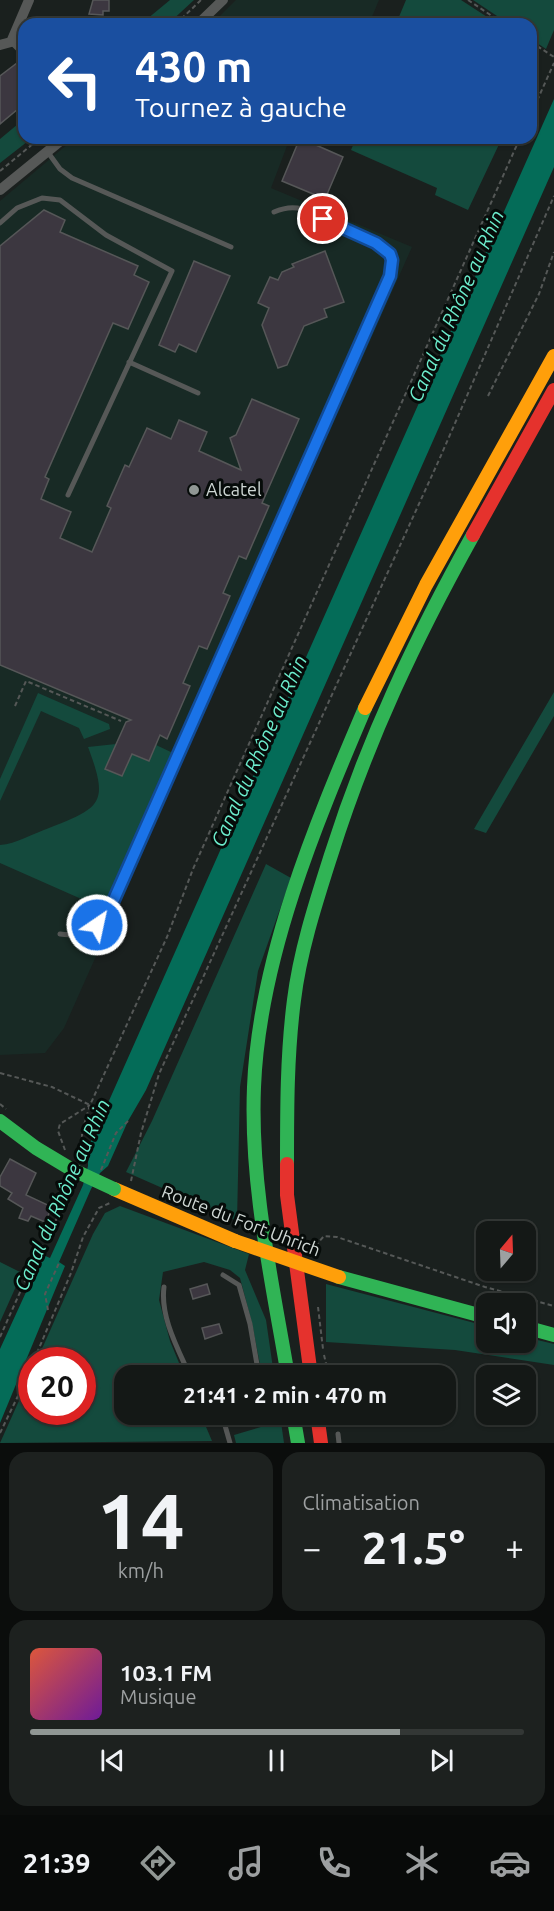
<!DOCTYPE html>
<html lang="fr">
<meta charset="utf-8">
<style>
body{margin:0;font-family:Ubuntu,sans-serif;background:#1d211f;color:#f1f3f6;height:100vh;display:flex;flex-direction:column;font-size:22px;white-space:nowrap}
*{box-sizing:border-box;margin:0}
p{font-size:20px;color:#9da0a1}
.icon{flex:none;width:33px;height:33px;fill:none;stroke:currentColor;stroke-width:2;stroke-linecap:round;stroke-linejoin:round}
.map{position:relative;height:1443px;overflow:hidden}
.sheet{display:flex;flex-direction:column;gap:9px;padding:9px;background:#0b0d0c;flex:1}
.sheet>*{flex:none}
.guide{position:absolute;left:18px;top:18px;width:519px;height:126px;border-radius:18px;box-shadow:0 2px 4px #0004,0 0 0 2px #333735;background:#1a4fa0;color:#fff;overflow:hidden}
.needle{width:39px;rotate:19deg}
.tools{position:absolute;left:476px;top:1221px;display:grid;gap:12px}
.tools a{display:grid;place-items:center;width:60px;height:60px;border-radius:12px;background:#141816;box-shadow:0 2px 4px #0004,0 0 0 2px #333735;font-size:30px}
.speed{position:absolute;left:18px;top:1347px;display:flex;gap:12px;font-size:30px;font-weight:700;text-align:center}
.speed>*{display:grid;place-content:center;width:78px;height:78px;border-radius:50%;background:#141816;box-shadow:0 2px 4px #0004,0 0 0 2px #333735;line-height:1}
.speed .limit{border:9px solid #d22;background:#fff;color:#111}
.pin{position:absolute;display:grid;place-items:center;width:51px;height:51px;color:#fff;margin:-26px;border:3px solid #fff;border-radius:50%;box-shadow:0 2px 6px #0007}
.me{position:absolute;width:66px;margin:-33px;rotate:34deg;stroke-linejoin:round;filter:drop-shadow(0 0 4px #0008)}
.turn{display:flex;align-items:center;gap:21px;height:126px;padding:0 18px;font-size:27px}
.turn .icon{width:78px;height:78px;stroke-width:2.5}
.turn b{display:block;font-size:42px;line-height:51px}
.big{font-size:45px;font-weight:700;line-height:1.1}
.sheet .widget{flex:1;display:flex;flex-direction:column;justify-content:center;gap:9px;min-width:0;padding:0 21px;border-radius:18px;background:#1d211f}
.sheet .dial{align-items:center;gap:0}
.dial b{font-size:78px;line-height:1}
.song{display:flex;align-items:center;gap:18px}
.cover{width:72px;height:72px;border-radius:9px;background:linear-gradient(135deg,hsl(10 70% 55%),hsl(280 70% 35%))}
.played{height:6px;border-radius:3px;background:linear-gradient(90deg,#909794 75%,#333735 75%)}
.keys{display:flex;justify-content:space-around;direction:ltr}
.heat{display:flex;justify-content:space-between;align-items:center;font-size:33px;direction:ltr}
.sheet .tiles{flex:1;display:grid;gap:9px;grid-template-columns:1fr 1fr}
.widget:last-child{grid-column:span 2}
.trip{position:absolute;left:114px;top:1365px;width:342px;height:60px;border-radius:18px;background:#141816;box-shadow:0 2px 4px #0004,0 0 0 2px #333735;font-weight:700;line-height:60px;text-align:center}
.menu{display:flex;height:96px;justify-content:space-around;align-items:center;background:#080a09;color:#9da0a1}
.menu .icon{width:42px;height:42px}
.menu .active{color:#909794}
.menu b{font-size:27px;color:#f1f3f6}
.map>svg:first-child{display:block}
.built{fill:#182a25}
.green{fill:#144a3d}
.water{fill:#046c58}
.building{fill:#3c3740;stroke:#565758;stroke-width:1.5}
.lines{fill:none;stroke-linecap:round;stroke-linejoin:round}
.path{stroke:#555857;stroke-width:2;stroke-dasharray:4.5 3;stroke-linecap:butt}
.lane{stroke:#565857;stroke-width:5}
.street{stroke:#565857;stroke-width:10}
.fast{stroke:#30b455;stroke-width:14}
.slow{stroke:#ff9f0a;stroke-width:14}
.jam{stroke:#e5322d;stroke-width:14}
.fast-bridge{stroke:#30b455;stroke-width:14}
.slow-bridge{stroke:#ff9f0a;stroke-width:14}
.route-casing{stroke:#114b97;stroke-width:15}
.route{stroke:#1a73e8;stroke-width:10}
.poi-dot{fill:#909794;stroke:#060b09;stroke-width:2}
.labels{text-anchor:middle;stroke-width:6;stroke-linejoin:round;paint-order:stroke}
.poi-label{font-size:18px;fill:#cfd7d4;stroke:#060b09;text-anchor:start}
.street-label{font-size:18px;fill:#cfd7d4;stroke:#060b09}
.water-label{font-size:20px;font-style:italic;fill:#6ceccc;stroke:#060b09}
</style>
<div class="map">
<svg width="554" height="1443" viewBox="0 0 554 1443">
<rect width="100%" height="100%" fill="#1a201e"/>
<!-- built -->
<path class="built" d="M236,0H379L369,24H212Z
M75,138H290L271,188L412,247L64,1028L45,1053L0,1055V201Z"/>
<!-- green -->
<path class="green" d="M170,0H194L168,24H141Z
M406,0H461L498,24H396Z
M473,0H554V30L546,49L531,39V24H509Z
M24,119V138H32L0,163V139Z
M356,138H502L468,210L435,195L437,188L351,150Z
M554,692V716L486,833L474,829Z
M38,693L109,724L110,729L84,739L79,728L41,711L0,801V779Z
M116,744L106,769L121,776L132,754L149,761L156,745L173,753L104,909L0,863V845C16,844 34,833 49,828C102,807 109,803 88,747Z
M266,864L291,878L258,971L240,1087L237,1221L126,1172L152,1121Z
M120,1206L249,1254L245,1270L266,1320L274,1375H262L252,1323L240,1278L230,1270L204,1262L163,1272L159,1300L170,1341L184,1375L124,1376V1414L201,1415L212,1441L0,1443L31,1374L32,1412H82V1360H37L93,1234L105,1213Z
M0,1262L22,1273L0,1322Z
M326,1284L486,1326V1342H525V1337L554,1344V1365L455,1350L326,1342Z
M270,1415H280L284,1443H236L234,1435L271,1424Z"/>
<!-- water -->
<path class="water" d="M554,99V167L146,1090L128,1121L108,1166L100,1173L91,1189L59,1262L65,1266L0,1423V1349L43,1255L50,1258L83,1185L88,1166V1148Z"/>
<!-- building -->
<path class="building" d="M93,0H109V11H103V15L89,14Z
M17,63L24,72V104L0,124V76Z
M300,138L343,157L325,199L282,181Z
M44,210L65,220L60,232L138,266L134,275L149,282L128,329L113,323L45,477L49,479L41,499L71,512L60,538L92,552L111,508L107,506L125,465L129,467L147,428L171,439L179,420L207,432L199,451L241,470L230,438L236,435L252,399L299,419L262,503L269,506L246,559L239,556L223,593L230,596L207,649L199,646L183,683L190,686L167,739L160,735L149,761L132,754L122,776L105,769L126,722L131,720L0,665V246Z
M325,251L344,302L324,309L327,317L304,326L287,365L278,368L262,325L269,308L258,303L270,277L278,280L282,272L294,267L292,264Z
M194,261L230,276L196,352L179,344L175,352L159,345Z
M10,1159L36,1173L26,1195L52,1207L45,1222L31,1216L28,1221L19,1218L23,1208L8,1199L12,1193L0,1186V1177Z
M207,1284L210,1294L193,1299L190,1289Z
M219,1324L222,1333L205,1339L202,1328Z"/>
<g class="lines">
<!-- path -->
<path class="path" d="M468,0L504,24
M176,24L201,0
M531,42L554,57
M531,114L554,63
M0,171L40,138
M488,396L539,294L554,252
M15,706L26,681L121,721
M0,1073L52,1087L90,1105
M0,1104L6,1109
M65,1150L58,1131L60,1124L90,1105
M82,1161V1132L90,1105L167,937L193,869L520,138
M101,1170L116,1133L128,1121
M131,1181L141,1133L159,1074L439,460L554,196
M315,1254L317,1244L324,1236L337,1237L485,1287L554,1306
M318,1307L323,1349
M48,1310L45,1294L59,1263
M0,1337L38,1252L76,1184
M324,1355L329,1376
M34,1360L71,1273L83,1237L99,1208L112,1202
M335,1414L336,1425
M0,1433L32,1367"/>
<!-- lane -->
<path class="lane" d="M11,42L24,55
M47,151L60,169L72,178L231,247
M0,223L17,208L42,198L60,200L106,235L172,271L68,495
M129,362L198,393
M60,934C84,938 101,925 112,904L390,276L392,265L390,254C374,239 323,215 302,209C292,206 283,208 274,212
M223,1275L239,1285L250,1324L259,1376
M164,1287C160,1317 178,1349 190,1376
M207,1414L213,1423L250,1414
M224,1422L230,1443
M338,1434L339,1443"/>
<!-- street -->
<path class="street" d="M198,24L223,0
M0,45L11,42L29,0
M0,190L64,138"/>
<!-- fast -->
<path class="fast" d="M0,1121L36,1148L71,1169
M287,1164C287,1109 287,1054 294,1000C300,951 316,902 331,855C367,741 415,639 473,535
M339,1277L486,1317
M525,1327L554,1335
M288,1376C272,1281 250,1184 254,1087C259,959 315,825 365,708
M293,1414L298,1443"/>
<!-- slow -->
<path class="slow" d="M365,708L426,585L554,356
M114,1189L235,1241"/>
<!-- jam -->
<path class="jam" d="M473,535L554,390
M287,1164V1195L311,1376
M317,1414L321,1443"/>
<!-- fast-bridge -->
<path class="fast-bridge" d="M71,1169L114,1189"/>
<!-- slow-bridge -->
<path class="slow-bridge" d="M235,1241L339,1277"/>
</g>
<g class="lines">
<!-- route casing -->
<g class="route-casing">
<path id="route" d="M97,925L112,904L390,276L392,260L390,254L376,243L323,219"/>
</g>
<!-- route -->
<use href="#route" class="route"/>
</g>
<!-- markers -->
<circle class="poi-dot" cx="194" cy="490" r="6"/>
<g class="labels">
<!-- poi labels -->
<g class="poi-label">
<text x="206" y="496">Alcatel</text>
</g>
<!-- street labels -->
<g class="street-label">
<text transform="translate(241 1221) rotate(21)" y="6">Route du Fort Uhrich</text>
</g>
<!-- water labels -->
<g class="water-label">
<text transform="translate(456 306) rotate(-66)" y="7">Canal du Rhône au Rhin</text>
<text transform="translate(259 751) rotate(-66)" y="7">Canal du Rhône au Rhin</text>
<text transform="translate(62 1195) rotate(-66)" y="7">Canal du Rhône au Rhin</text>
</g>
</g>
</svg>
<div class="tools">
<a><svg class="needle" viewBox="-14 -14 28 28"><path d="M0-13l5 13h-10z" fill="#e53935"/><path d="M0 13l5-13h-10z" fill="#9da0a1"/></svg></a>
<a><svg class="icon" aria-label="sound" viewBox="0 0 24 24"><path d="M4 9h4l5-4v14l-5-4H4zM17 9q2 3 0 6"/></svg></a>
<a><svg class="icon" aria-label="layers" viewBox="0 0 24 24"><path d="M12 4l9 5-9 5-9-5zM3 14l9 5 9-5"/></svg></a>
</div>
<div class="speed"><div class="limit">20</div></div>
<div class="pin" style="left:323px;top:219px;background:#d93025"><svg class="icon" aria-label="arrive" viewBox="0 0 24 24"><path d="M6 21V4h12l-3 4 3 4H6"/></svg></div>
<svg class="me" style="left:97px;top:925px" viewBox="-20 -20 40 40"><circle r="17" fill="#1a73e8" stroke="#fff" stroke-width="3"/><path d="M0-11L8 9 0 5-8 9z" fill="#fff"/></svg>
<div class="trip">21:41 · 2 min · 470 m</div>
<div class="guide">
<div class="turn"><svg class="icon" aria-label="left" viewBox="0 0 24 24"><path d="M17 20v-9H6M10 6l-5 5 5 5"/></svg><div><b>430 m</b>Tournez à gauche</div></div>
</div>
</div>
<section class="sheet">
<div class="tiles">
<div class="widget dial"><b>14</b><p>km/h</p></div>
<div class="widget"><p>Climatisation</p>
<div class="heat"><a>−</a><b class="big">21.5°</b><a>+</a></div>
</div>
<div class="widget">
<div class="song"><i class="cover"></i><div><b>103.1 FM</b><p>Musique</p></div></div>
<div class="played"></div>
<div class="keys"><svg class="icon" aria-label="previous" viewBox="0 0 24 24"><path d="M18 5L8 12l10 7zM5 5v14"/></svg><svg class="icon" aria-label="pause" viewBox="0 0 24 24"><path d="M8 5v14M16 5v14"/></svg><svg class="icon" aria-label="next" viewBox="0 0 24 24"><path d="M6 5l10 7-10 7zM19 5v14"/></svg></div>
</div>
</div>
</section>
<nav class="menu">
<b>21:39</b>
<svg class="icon active" aria-label="directions" viewBox="0 0 24 24"><path d="M12 3l9 9-9 9-9-9zM9 14v-3h6M13 9l2 2-2 2"/></svg>
<svg class="icon" aria-label="music" viewBox="0 0 24 24"><path d="M9 18V5l10-2v13"/><circle cx="6" cy="18" r="3"/><circle cx="16" cy="16" r="3"/></svg>
<svg class="icon" aria-label="phone" viewBox="0 0 24 24"><path d="M5 4h4l2 5-3 2q2 4 5 5l2-3 5 2v4C11 20 4 13 5 4z"/></svg>
<svg class="icon" aria-label="climate" viewBox="0 0 24 24"><path d="M12 3v18M4 7l16 10M4 17L20 7"/></svg>
<svg class="icon" aria-label="car" viewBox="0 0 24 24"><path d="M5 17H2v-5l4-1 3-4h7l3 4 3 1v5h-3M9 17h6M6 11h13"/><circle cx="7" cy="17" r="2"/><circle cx="17" cy="17" r="2"/></svg>
</nav>
